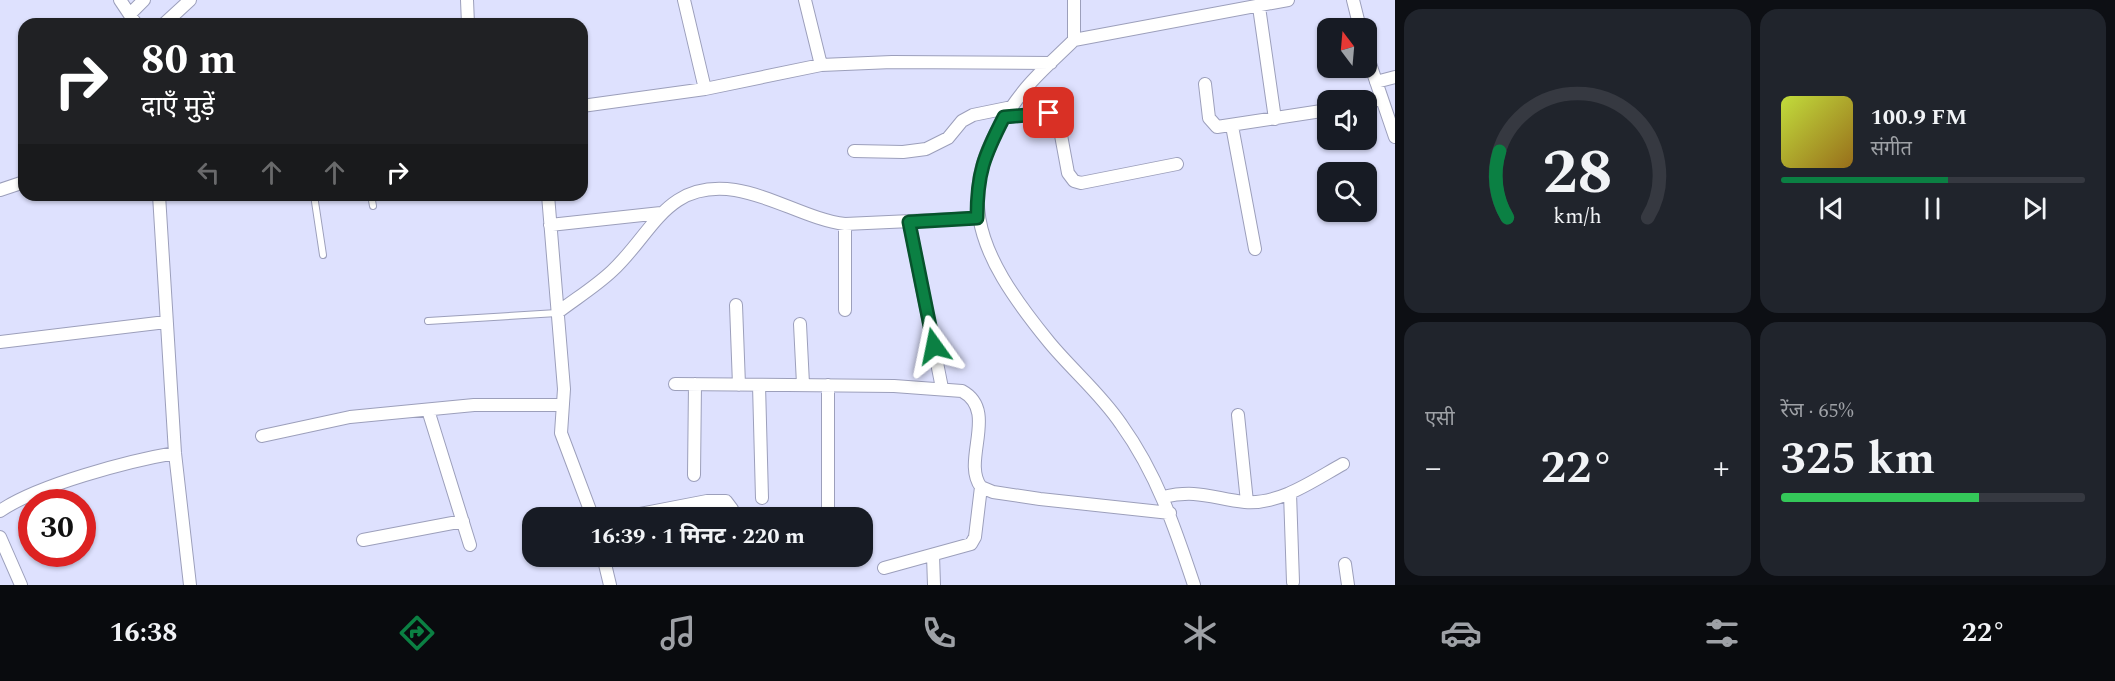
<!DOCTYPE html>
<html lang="hi">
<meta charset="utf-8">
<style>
body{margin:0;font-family:Spectral,"Noto Sans Devanagari",serif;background:#20242c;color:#f1f3f6;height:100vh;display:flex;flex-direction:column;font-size:22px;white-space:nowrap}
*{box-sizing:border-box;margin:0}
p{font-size:20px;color:#9ea1a6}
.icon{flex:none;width:33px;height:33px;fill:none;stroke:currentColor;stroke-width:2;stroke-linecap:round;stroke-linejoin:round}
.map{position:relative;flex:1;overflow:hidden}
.panel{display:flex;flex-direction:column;gap:9px;padding:9px;background:#0d0f14;width:720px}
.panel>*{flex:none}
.guide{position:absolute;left:18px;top:18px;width:570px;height:183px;border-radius:18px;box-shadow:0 2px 4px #0004;background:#202124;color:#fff;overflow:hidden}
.needle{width:39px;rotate:344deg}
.fabs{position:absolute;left:1317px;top:18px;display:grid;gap:12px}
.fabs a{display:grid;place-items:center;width:60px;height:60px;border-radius:12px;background:#171b24;box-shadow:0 2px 4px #0004;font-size:30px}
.speed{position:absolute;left:18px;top:489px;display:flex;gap:12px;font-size:30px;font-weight:700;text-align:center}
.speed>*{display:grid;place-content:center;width:78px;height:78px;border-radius:50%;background:#171b24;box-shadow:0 2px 4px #0004;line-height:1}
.speed .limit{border:9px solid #d22;background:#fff;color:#111}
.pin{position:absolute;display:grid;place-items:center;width:51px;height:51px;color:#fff;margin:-26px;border-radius:12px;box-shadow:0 3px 9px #0006}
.me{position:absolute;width:66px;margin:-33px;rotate:348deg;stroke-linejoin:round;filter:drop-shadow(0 0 4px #0008)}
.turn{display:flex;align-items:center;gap:21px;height:126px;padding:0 24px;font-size:27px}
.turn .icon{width:78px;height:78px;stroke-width:2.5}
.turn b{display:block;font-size:42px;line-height:51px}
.lanes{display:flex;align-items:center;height:57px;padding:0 24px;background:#0003;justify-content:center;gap:30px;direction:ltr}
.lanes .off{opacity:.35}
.big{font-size:45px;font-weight:700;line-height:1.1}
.panel .widget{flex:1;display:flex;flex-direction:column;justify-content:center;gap:9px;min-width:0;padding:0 21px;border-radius:18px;background:#20242c}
.panel .dial{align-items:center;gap:0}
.dial svg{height:156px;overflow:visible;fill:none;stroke:#363941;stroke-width:7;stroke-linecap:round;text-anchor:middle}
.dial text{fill:#f1f3f6;stroke:none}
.song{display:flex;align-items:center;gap:18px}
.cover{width:72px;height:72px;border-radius:9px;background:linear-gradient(135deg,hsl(70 70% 55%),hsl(40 70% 35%))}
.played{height:6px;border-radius:3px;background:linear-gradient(90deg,#0b8043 55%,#363941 55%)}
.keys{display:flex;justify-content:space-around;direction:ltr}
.heat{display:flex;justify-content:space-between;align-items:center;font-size:33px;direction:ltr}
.charge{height:9px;border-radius:4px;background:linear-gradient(90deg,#34c759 65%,#363941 0)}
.panel .tiles{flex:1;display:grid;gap:9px;grid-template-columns:repeat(2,1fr)}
.trip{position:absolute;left:522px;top:507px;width:351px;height:60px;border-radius:18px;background:#171b24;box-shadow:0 2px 4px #0004;font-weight:700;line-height:60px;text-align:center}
.tabs{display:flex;height:96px;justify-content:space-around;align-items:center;background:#090b0e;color:#9ea1a6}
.tabs .icon{width:42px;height:42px}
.tabs .on{color:#0b8043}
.tabs b{font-size:27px;color:#f1f3f6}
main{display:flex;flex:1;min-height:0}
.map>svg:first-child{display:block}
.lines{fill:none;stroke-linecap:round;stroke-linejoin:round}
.service-casing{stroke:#9c9fbb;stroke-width:8}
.minor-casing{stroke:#9c9fbb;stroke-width:14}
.service{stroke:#fff;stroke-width:6}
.minor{stroke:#fff;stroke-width:12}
.route-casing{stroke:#07532c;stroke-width:15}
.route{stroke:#0b8043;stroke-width:10}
</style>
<main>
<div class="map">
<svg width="1395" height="585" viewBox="0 0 1395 585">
<rect width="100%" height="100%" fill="#dee1fe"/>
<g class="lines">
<!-- service casing -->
<g class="service-casing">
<path id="service" d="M314,195L323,255
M371,195L373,206
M428,321L557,313"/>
</g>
<!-- minor casing -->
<g class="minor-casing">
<path id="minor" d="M120,0L136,24
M467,0L468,24
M684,0L705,89
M805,0L821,65
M1074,0V40C1058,56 1040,71 1026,88C945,188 975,251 1049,342C1072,370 1101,394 1121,424C1157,474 1175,528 1194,585
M1353,0L1360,28
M1259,7L1275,119
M130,14L144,0
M164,24L190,0
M1074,40L1288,0
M1366,52L1395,137
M1376,82L1395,77
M1205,84L1209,118L1217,127L1328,110
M1366,102L1382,99
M582,106L705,89L821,65L892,62L1051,63
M1004,117L1049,113L1058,119L1068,173L1074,181L1081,183L1177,164
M1232,126L1255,249
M854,151L903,152L926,149L948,138L962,121L973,115L1012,107
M0,190L24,182
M159,195L175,453L190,585
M548,195L564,389L561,433L593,518
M909,222L942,388
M550,225L661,213
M736,305L739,385
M845,310V224
M557,313C575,299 595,287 612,271C653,233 666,180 735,190C773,196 810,220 845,224L977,218
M800,324L803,384
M0,342L166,322
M675,384L894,386L962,391C999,411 961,461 981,487L993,492L1040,499L1170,513
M759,385L762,498
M428,410L470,545
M1238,415L1247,502
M262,436L350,417L474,405H561
M694,475L695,384
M1290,493L1293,582
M1163,497C1197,489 1212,498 1245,502C1280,505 1314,480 1343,464
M0,511C38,485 128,461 175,453
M619,518L707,501H726L732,509L733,518
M828,518V385
M0,537L21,585
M363,540L463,521
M933,555L934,585
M603,556L610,585
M1345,564L1348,585
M884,568L971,544L975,537L981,487"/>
</g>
<!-- service -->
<use href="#service" class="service"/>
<!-- minor -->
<use href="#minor" class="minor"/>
</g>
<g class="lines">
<!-- route casing -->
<g class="route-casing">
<path id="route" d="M934,346L909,222L977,218C977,173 984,156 1004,117L1049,113"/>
</g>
<!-- route -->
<use href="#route" class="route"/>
</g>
</svg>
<div class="fabs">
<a><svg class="needle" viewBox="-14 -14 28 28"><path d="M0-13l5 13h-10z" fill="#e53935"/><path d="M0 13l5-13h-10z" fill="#9ea1a6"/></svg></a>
<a><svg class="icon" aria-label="sound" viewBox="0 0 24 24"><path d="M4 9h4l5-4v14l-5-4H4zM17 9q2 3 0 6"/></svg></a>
<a><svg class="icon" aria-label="search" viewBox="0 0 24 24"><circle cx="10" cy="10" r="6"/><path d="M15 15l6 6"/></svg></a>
</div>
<div class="speed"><div class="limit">30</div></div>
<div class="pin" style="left:1049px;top:113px;background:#d93025"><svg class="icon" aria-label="arrive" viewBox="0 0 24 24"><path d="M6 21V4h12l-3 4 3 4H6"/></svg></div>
<svg class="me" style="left:934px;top:346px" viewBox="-20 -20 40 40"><path d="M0-17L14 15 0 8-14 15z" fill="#0b8043" stroke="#fff" stroke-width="4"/></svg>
<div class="trip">16:39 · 1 मिनट · 220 m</div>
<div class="guide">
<div class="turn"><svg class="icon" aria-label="right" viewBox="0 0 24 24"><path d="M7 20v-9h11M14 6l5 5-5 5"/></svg><div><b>80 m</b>दाएँ मुड़ें</div></div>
<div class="lanes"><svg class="icon off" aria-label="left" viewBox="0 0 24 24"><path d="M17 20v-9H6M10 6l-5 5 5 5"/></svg><svg class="icon off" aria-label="ahead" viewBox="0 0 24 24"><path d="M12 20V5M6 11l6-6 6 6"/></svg><svg class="icon off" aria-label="ahead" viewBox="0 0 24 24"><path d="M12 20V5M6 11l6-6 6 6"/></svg><svg class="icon" aria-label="right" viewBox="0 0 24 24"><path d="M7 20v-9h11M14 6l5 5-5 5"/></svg></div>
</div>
</div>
<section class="panel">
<div class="tiles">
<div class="widget dial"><svg viewBox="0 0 100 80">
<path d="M14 69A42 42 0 1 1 86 69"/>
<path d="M14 69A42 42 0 0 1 10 35" stroke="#0b8043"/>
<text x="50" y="56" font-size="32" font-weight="700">28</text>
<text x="50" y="72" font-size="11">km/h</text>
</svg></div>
<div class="widget">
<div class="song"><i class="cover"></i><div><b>100.9 FM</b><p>संगीत</p></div></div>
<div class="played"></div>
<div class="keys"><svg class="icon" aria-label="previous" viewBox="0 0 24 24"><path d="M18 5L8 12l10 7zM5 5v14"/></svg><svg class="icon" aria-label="pause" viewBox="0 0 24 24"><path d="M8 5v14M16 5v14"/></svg><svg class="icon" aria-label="next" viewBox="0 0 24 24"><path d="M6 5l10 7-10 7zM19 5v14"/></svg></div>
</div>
<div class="widget"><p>एसी</p>
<div class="heat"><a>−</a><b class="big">22°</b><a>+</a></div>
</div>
<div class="widget"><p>रेंज · 65%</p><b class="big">325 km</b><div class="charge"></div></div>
</div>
</section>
</main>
<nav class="tabs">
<b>16:38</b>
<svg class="icon on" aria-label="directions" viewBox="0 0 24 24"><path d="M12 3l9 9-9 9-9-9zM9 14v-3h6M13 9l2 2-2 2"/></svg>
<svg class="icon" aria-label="music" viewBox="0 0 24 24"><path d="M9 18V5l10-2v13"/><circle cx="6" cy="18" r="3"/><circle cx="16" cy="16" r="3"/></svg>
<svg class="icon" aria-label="phone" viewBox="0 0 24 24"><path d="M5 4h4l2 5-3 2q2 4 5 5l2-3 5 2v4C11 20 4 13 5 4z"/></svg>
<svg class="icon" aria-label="climate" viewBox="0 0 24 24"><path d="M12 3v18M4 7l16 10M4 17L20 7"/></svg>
<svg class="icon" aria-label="car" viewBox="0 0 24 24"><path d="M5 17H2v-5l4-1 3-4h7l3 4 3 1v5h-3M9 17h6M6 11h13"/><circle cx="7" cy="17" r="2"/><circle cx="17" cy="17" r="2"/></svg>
<svg class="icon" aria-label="filters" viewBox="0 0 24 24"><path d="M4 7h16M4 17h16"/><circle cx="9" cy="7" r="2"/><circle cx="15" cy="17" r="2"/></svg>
<b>22°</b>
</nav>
